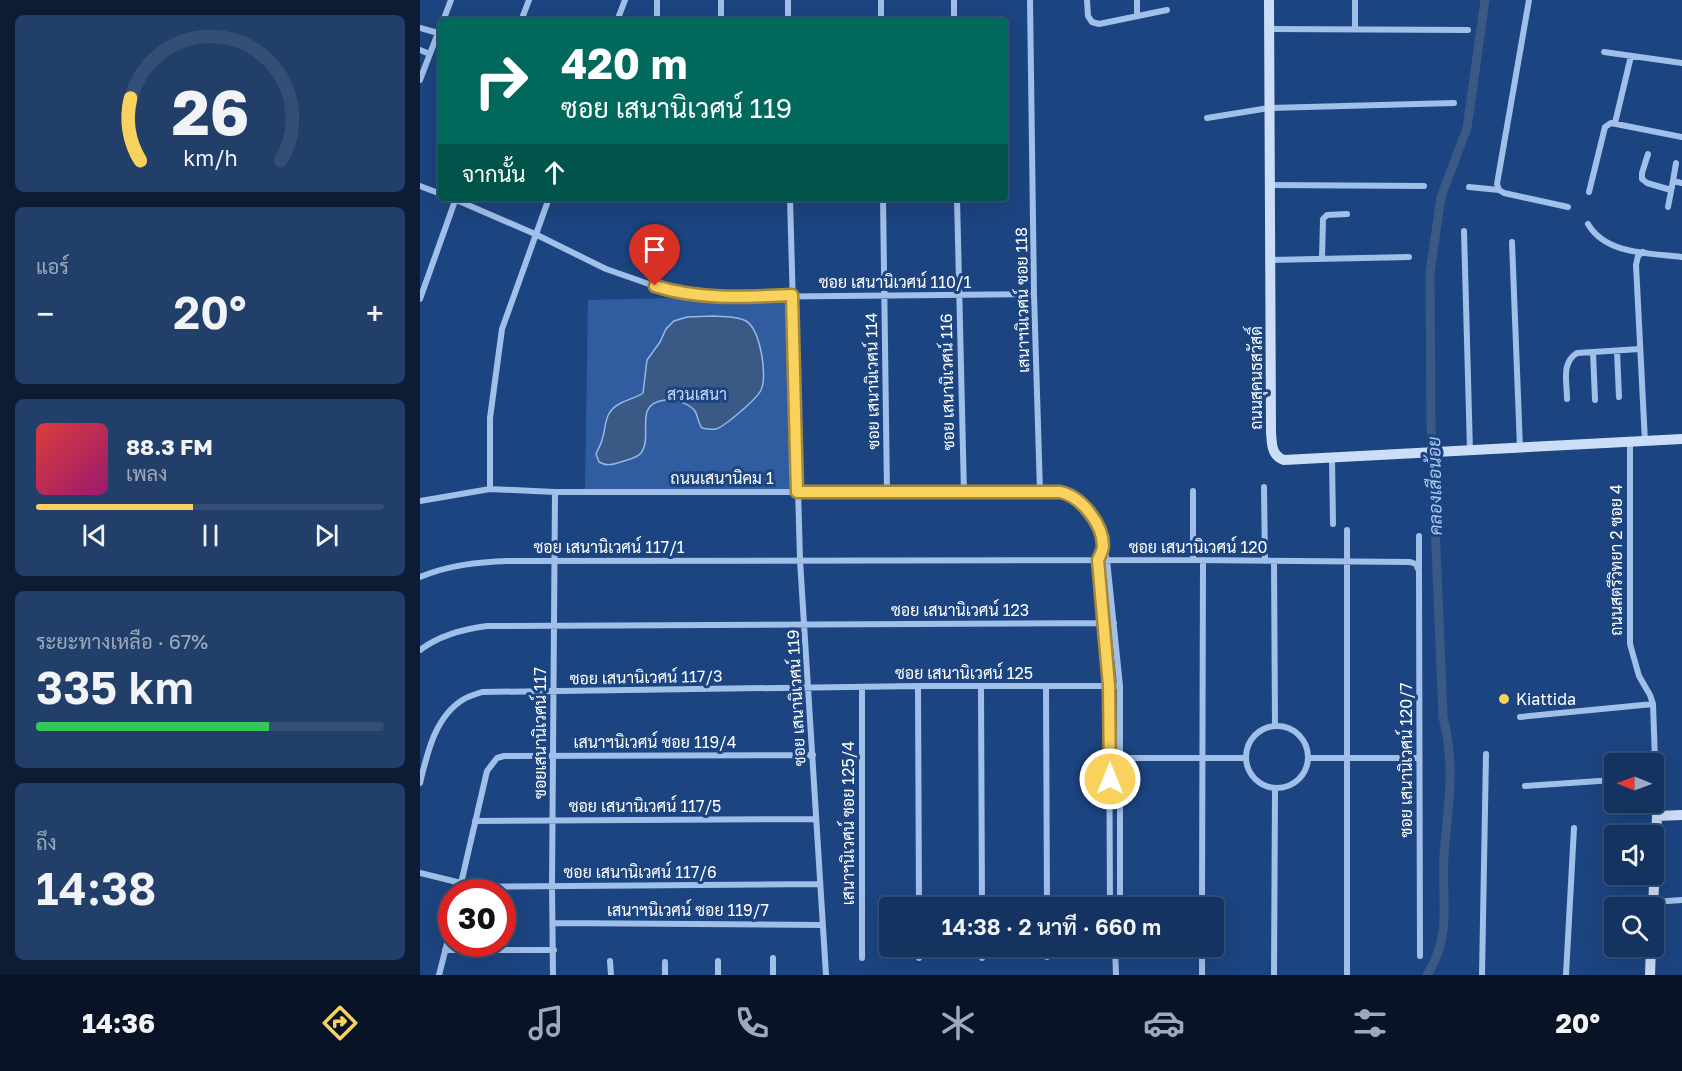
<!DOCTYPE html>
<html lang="th">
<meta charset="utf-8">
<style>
body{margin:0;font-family:"Golos Text",Sarabun,sans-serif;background:#223f69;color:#f1f3f6;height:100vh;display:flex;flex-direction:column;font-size:22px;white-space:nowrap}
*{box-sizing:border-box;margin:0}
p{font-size:20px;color:#9daabd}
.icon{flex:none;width:33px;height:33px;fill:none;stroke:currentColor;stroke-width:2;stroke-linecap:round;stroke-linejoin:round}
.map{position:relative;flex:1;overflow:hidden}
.drawer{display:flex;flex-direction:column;gap:15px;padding:15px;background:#0c1c35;width:420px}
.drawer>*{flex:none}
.top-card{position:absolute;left:18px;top:18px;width:570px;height:183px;border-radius:6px;box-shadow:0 6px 24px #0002,0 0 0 2px #344e75;background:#00695c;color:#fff;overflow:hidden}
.needle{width:39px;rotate:271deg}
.fabs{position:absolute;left:1184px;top:753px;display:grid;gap:12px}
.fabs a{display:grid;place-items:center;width:60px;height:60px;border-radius:6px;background:#153360;box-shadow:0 6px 24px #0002,0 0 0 2px #344e75;font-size:30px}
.speed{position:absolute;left:18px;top:879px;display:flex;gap:12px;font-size:30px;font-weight:700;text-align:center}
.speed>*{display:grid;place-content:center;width:78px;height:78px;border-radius:50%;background:#153360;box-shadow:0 6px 24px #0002,0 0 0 2px #344e75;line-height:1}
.speed .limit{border:9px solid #d22;background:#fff;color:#111}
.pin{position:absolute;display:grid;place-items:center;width:51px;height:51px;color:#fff;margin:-62px -26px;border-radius:50% 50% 50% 0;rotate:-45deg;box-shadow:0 0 6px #0007}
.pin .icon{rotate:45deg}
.me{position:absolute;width:66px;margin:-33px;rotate:0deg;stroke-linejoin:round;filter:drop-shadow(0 0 4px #0008)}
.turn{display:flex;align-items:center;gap:21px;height:126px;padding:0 24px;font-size:27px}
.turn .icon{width:78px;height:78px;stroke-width:2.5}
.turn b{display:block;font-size:42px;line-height:51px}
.then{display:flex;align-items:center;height:57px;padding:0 24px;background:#0003;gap:12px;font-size:22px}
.big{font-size:45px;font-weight:600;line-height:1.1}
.drawer .tile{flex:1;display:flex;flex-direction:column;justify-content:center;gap:9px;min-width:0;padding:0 21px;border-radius:9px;background:#223f69}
.drawer .dial{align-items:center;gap:0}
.dial svg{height:156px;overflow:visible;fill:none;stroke:#344e75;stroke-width:7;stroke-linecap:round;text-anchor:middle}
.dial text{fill:#f1f3f6;stroke:none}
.song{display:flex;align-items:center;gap:18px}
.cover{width:72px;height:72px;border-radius:9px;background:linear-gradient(135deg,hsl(0 70% 55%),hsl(320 70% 35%))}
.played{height:6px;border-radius:3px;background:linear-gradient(90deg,#f9d25e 45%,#344e75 45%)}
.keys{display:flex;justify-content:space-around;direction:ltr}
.heat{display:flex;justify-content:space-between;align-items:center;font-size:33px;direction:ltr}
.charge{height:9px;border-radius:4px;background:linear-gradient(90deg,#34c759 67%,#344e75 0)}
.trip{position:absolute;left:459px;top:897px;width:345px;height:60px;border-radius:6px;background:#153360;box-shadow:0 6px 24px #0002,0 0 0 2px #344e75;font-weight:600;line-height:60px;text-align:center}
.tabs{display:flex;height:96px;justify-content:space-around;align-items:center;background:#081426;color:#9daabd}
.tabs .icon{width:42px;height:42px}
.tabs .current{color:#f9d25e}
.tabs b{font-size:27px;color:#f1f3f6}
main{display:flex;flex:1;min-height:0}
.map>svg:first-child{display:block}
.green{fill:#2f5d9f}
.water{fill:#3b5985;stroke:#93b9eb;stroke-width:1.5}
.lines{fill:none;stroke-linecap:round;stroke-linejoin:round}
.canal{stroke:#3b5985;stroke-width:9}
.street{stroke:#a0bfe9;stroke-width:6}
.secondary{stroke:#cbddf7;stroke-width:10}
.route-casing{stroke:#a2883d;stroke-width:15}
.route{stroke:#f9d25e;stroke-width:10}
.poi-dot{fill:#f9d25e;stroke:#1c4480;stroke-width:2}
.labels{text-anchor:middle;stroke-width:6;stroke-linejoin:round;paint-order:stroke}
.street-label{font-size:16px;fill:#fff;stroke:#1c4480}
.park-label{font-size:16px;fill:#c4daf7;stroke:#1c4480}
.poi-label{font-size:16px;fill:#fff;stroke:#1c4480;text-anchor:start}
.water-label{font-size:18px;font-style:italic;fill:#abc9f1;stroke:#1c4480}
</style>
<main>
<section class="drawer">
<div class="tile dial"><svg viewBox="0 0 100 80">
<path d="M14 69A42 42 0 1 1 86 69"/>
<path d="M14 69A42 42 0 0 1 9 37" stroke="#f9d25e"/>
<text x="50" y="56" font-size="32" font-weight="700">26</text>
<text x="50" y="72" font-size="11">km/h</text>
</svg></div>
<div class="tile"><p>แอร์</p>
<div class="heat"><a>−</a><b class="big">20°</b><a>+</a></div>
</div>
<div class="tile">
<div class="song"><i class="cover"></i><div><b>88.3 FM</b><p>เพลง</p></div></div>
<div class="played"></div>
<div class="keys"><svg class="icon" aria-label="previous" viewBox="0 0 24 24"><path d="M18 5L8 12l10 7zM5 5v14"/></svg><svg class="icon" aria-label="pause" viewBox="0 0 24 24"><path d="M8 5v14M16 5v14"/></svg><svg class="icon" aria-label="next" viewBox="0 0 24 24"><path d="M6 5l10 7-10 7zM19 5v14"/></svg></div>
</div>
<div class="tile"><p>ระยะทางเหลือ · 67%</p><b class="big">335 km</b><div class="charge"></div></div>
<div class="tile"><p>ถึง</p><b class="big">14:38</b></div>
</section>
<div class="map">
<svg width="1262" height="975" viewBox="0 0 1262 975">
<rect width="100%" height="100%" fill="#1c4480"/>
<!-- green -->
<path class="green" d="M372,295L377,492H165L168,300Z"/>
<!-- water -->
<path class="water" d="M294,316C304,317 318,316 326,321C340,329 348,376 341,390C337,399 305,426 296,429C291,430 287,429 282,428C278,423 278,416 275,411C269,403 254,399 245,400C212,404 234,436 221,453C217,458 207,460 201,462C192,465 186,466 179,462L176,454C178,449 181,445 182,440C187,425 183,412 201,403C208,399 216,398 223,393L227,360L240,342L246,329L254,321L267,317Z"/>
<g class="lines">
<!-- canal -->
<path class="canal" d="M1007,975C1033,934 1021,899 1024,854C1028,805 1036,767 1023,717L1011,425L1010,272L1021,197L1047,128L1065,0"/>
<!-- street -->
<path class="street" d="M237,0V21
M301,0V21
M368,0V21
M461,0V21
M534,0V21
M610,0L614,294L620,492
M667,0L668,16L672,22L679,24L747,10
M1109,0L1077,184L1079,190L1084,193L1148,207
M717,16V0
M23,21L31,0
M101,21L109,0
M197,21L205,0
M0,28L18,33
M849,29L1048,30
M935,29V0
M0,50L10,54
M1184,52L1262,63
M0,80L21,25
M787,118L849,108L1034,103
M1195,123L1211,56
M1228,154L1222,173V179L1227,183L1251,190
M1253,181L1256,163
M850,185L1004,186
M0,186L21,194
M1049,187L1079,190
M1169,192L1185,127L1191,123L1262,137
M32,198L115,234L186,269L249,291L318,297L614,294
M279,198L370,200
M370,198L380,560L406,975
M463,198L467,492
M537,198L544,493
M1248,207L1253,181L1262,183
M1168,224C1186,255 1230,253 1262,257
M1044,231L1050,451
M1092,242L1100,448
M1223,252L1218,256L1216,265L1225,442
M902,258L903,219L907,215L927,214
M850,260L989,257
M0,299L36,198
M1197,351L1199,397
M1173,352L1175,400
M1147,399C1147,381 1141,363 1157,353L1220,349
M1210,443V644L1219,676L1230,695L1233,704L1237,816
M912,458L913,524
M844,487L845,561
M70,489V418L82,329L129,198
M773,491V560
M0,501L70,489L135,492H620L647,494L664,506L675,520L687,560L700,686V908
M999,536V568
M683,547L678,560L689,686L690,908
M854,561L855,726
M0,577C29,565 58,562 88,561L773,560L990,562L996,564L999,571L1000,956
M0,650C20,635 43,629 67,626L694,623
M498,686L499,908
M561,686L562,908
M442,687V958
M626,687L627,908
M1100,717L1233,704
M826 757a31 31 0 1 1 62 0a31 31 0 1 1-62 0Z
M697,758H826
M888,758H999
M0,783C7,754 15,716 44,699C49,696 56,694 62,692L498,686H700
M1105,786L1194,780
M55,821L396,819
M0,873L41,883
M40,887L399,884
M39,892L67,771L77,758L84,756L393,755
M1233,902L1262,900
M782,908L783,560
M133,923L402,925
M499,946V958
M562,946V958
M627,946V957
M695,946L696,975
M782,946V975
M25,950H134
M353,958V975
M190,961L191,975
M298,961V975
M245,962V975
M19,975L32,924
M133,975L132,886L135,492
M854,975L855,789
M927,975V530
M1062,975L1066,754
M1146,975L1154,828"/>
<!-- secondary -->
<path class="secondary" d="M849,0L851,432C852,444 851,455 864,460L1262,439
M1233,908L1237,816L1262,815
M1230,975L1231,946"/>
</g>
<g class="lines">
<!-- route casing -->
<g class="route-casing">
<path id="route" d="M235,286C278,300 327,297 372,295L377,492H640C661,496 683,524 683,546C683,550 680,556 678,560L689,686L690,779"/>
</g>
<!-- route -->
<use href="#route" class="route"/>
</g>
<!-- markers -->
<circle class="poi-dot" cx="1084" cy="699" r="6"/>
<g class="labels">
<!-- street labels -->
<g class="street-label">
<text x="475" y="288">ซอย เสนานิเวศน์ 110/1</text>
<text transform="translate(602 300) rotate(-91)" y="6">เสนาฯนิเวศน์ ซอย 118</text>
<text transform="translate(836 378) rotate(-90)" y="6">ถนนสุคนธสวัสดิ์</text>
<text transform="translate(452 381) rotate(-91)" y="6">ซอย เสนานิเวศน์ 114</text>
<text transform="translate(527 382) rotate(-91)" y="6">ซอย เสนานิเวศน์ 116</text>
<text x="302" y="484">ถนนเสนานิคม 1</text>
<text x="189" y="553">ซอย เสนานิเวศน์ 117/1</text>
<text x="778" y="553">ซอย เสนานิเวศน์ 120</text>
<text transform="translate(1196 560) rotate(-90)" y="6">ถนนสตรีวิทยา 2 ซอย 4</text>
<text x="540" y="616">ซอย เสนานิเวศน์ 123</text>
<text x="544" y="679">ซอย เสนานิเวศน์ 125</text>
<text transform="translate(226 677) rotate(-1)" y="6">ซอย เสนานิเวศน์ 117/3</text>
<text transform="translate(376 698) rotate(-93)" y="6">ซอย เสนานิเวศน์ 119</text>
<text transform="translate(120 733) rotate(-90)" y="6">ซอยเสนานิเวศน์ 117</text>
<text x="235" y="748">เสนาฯนิเวศน์ ซอย 119/4</text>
<text transform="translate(986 760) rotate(-90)" y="6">ซอย เสนานิเวศน์ 120/7</text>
<text x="225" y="812">ซอย เสนานิเวศน์ 117/5</text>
<text transform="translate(428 823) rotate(-90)" y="6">เสนาฯนิเวศน์ ซอย 125/4</text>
<text x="220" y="878">ซอย เสนานิเวศน์ 117/6</text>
<text x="268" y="916">เสนาฯนิเวศน์ ซอย 119/7</text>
</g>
<!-- park labels -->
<g class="park-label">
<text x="277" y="400">สวนเสนา</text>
</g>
<!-- poi labels -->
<g class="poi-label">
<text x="1096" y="705">Kiattida</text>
</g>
<!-- water labels -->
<g class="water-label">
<text transform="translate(1015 486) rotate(-91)" y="6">คลองเสือน้อย</text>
</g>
</g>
</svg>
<div class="fabs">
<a><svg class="needle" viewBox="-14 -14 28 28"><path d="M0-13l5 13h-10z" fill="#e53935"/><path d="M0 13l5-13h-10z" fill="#9daabd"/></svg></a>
<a><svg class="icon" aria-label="sound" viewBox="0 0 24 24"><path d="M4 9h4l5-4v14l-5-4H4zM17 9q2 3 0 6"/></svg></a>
<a><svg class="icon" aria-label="search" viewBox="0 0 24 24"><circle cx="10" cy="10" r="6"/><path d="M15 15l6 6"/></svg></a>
</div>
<div class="speed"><div class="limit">30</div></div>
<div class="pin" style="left:235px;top:286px;background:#d93025"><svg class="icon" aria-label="arrive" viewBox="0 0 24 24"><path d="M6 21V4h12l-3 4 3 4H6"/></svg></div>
<svg class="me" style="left:690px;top:779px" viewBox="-20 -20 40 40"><circle r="17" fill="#f9d25e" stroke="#fff" stroke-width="3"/><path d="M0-11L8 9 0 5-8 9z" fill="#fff"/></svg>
<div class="trip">14:38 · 2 นาที · 660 m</div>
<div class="top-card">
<div class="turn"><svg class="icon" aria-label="right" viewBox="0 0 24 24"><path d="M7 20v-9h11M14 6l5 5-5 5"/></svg><div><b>420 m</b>ซอย เสนานิเวศน์ 119</div></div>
<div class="then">จากนั้น<svg class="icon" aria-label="ahead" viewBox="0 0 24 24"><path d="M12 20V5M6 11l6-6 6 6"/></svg></div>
</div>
</div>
</main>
<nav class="tabs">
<b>14:36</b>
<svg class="icon current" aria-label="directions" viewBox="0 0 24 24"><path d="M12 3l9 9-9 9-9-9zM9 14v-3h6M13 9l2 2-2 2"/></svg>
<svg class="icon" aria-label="music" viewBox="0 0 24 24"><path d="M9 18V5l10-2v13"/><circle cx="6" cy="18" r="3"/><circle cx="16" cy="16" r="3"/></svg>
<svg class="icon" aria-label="phone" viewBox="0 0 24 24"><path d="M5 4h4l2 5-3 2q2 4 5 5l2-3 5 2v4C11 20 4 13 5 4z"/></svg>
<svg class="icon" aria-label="climate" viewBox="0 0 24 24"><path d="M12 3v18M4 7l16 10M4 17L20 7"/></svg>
<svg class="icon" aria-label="car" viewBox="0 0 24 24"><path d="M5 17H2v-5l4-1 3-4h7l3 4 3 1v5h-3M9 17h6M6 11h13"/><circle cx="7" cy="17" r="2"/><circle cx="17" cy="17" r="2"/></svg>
<svg class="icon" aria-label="filters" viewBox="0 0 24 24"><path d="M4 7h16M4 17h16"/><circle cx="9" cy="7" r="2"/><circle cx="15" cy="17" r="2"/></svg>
<b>20°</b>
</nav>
